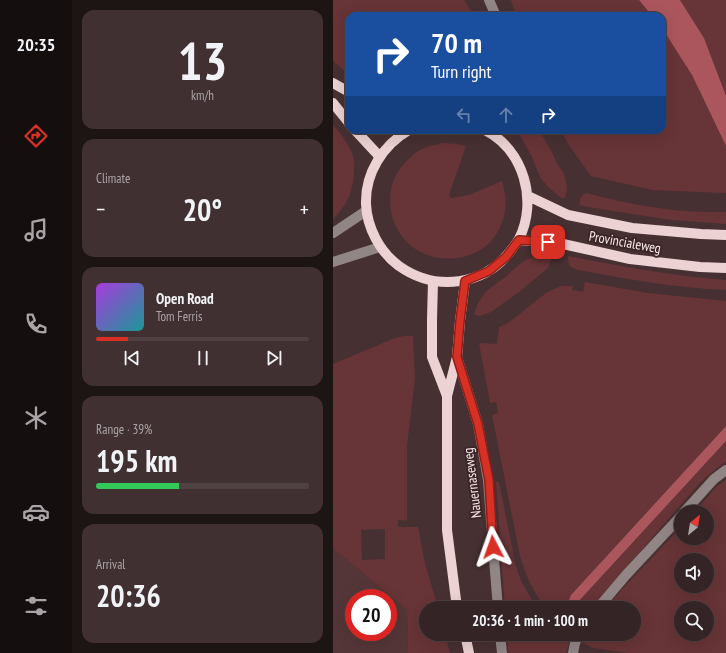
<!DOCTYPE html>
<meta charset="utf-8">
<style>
body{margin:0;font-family:"PT Sans Narrow",sans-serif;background:#403032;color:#f1f3f6;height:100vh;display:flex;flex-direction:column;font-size:15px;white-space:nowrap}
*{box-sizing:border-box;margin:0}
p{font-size:13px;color:#aaa4a7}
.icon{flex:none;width:22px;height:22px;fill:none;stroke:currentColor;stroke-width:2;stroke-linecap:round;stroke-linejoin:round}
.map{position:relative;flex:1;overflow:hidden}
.drawer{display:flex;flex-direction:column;gap:10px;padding:10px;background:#1d1414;width:261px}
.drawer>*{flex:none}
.top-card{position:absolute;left:12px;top:12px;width:321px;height:122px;border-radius:12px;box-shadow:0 4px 16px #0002,0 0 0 1px #4f4142;background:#1a4fa0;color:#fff;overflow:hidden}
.needle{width:26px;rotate:30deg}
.tools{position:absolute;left:341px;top:505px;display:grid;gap:8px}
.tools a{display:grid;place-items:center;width:40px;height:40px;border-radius:50%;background:#352425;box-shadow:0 4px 16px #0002,0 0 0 1px #4f4142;font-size:20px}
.speed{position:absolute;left:12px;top:589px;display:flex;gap:8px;font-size:20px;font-weight:700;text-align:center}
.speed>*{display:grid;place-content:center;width:52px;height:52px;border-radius:50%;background:#352425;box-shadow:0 4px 16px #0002,0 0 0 1px #4f4142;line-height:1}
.speed .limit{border:6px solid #d22;background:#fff;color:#111}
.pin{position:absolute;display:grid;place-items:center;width:34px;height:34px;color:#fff;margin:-17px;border-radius:8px;box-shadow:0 2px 6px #0006}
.me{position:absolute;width:44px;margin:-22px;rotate:356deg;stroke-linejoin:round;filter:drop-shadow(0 0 3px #0008)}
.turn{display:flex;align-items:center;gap:14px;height:84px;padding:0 20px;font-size:18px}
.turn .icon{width:52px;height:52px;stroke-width:2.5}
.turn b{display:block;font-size:28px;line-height:34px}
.lanes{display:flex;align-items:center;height:38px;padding:0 20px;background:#0003;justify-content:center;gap:20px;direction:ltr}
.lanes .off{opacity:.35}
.big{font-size:30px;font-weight:700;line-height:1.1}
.drawer .widget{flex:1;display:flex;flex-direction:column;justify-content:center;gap:6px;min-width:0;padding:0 14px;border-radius:12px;background:#403032}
.drawer .dial{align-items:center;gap:0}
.dial b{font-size:52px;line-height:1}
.song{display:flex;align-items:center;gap:12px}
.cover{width:48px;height:48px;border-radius:6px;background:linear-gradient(135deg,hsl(280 70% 55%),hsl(180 70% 35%))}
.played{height:4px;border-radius:2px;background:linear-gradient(90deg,#d93025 15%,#4f4142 15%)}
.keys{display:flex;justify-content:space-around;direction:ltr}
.heat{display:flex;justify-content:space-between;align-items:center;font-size:22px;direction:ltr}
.charge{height:6px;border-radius:3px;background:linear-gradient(90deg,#34c759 39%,#4f4142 0)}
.trip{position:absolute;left:86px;top:601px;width:222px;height:40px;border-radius:20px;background:#352425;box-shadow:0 4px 16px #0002,0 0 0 1px #4f4142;font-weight:700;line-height:40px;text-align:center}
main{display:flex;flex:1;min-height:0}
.tabs{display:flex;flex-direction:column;width:72px;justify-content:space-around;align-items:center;background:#150e0f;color:#aaa4a7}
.tabs .icon{width:28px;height:28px}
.tabs .active{color:#d93025}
.tabs b{font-size:18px;color:#f1f3f6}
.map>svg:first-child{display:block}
.built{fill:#553638;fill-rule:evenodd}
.green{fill:#673437;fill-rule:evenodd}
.water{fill:#ab565c}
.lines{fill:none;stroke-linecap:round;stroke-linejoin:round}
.minor{stroke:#918585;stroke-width:10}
.major{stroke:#ecd2d2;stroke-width:10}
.route-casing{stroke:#8d1f18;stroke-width:10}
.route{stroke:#d93025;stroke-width:7}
.labels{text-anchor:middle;stroke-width:4;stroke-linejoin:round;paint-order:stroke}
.street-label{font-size:14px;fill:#f9e9e9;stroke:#3c2627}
</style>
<main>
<nav class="tabs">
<b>20:35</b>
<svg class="icon active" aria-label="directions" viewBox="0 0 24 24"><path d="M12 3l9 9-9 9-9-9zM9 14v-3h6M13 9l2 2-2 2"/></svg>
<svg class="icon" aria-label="music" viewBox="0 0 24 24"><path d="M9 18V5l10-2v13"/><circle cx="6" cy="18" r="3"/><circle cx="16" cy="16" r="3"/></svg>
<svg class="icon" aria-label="phone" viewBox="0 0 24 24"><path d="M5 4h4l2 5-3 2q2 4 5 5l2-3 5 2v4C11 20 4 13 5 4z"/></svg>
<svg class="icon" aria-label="climate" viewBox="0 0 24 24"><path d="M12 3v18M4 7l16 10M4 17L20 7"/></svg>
<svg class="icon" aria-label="car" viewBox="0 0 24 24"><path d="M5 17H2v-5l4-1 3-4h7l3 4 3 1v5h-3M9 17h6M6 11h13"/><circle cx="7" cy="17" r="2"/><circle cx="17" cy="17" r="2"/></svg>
<svg class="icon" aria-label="filters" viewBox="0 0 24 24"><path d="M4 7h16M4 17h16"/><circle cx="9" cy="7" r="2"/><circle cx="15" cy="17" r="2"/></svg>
</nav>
<section class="drawer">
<div class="widget dial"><b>13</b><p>km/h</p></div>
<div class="widget"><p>Climate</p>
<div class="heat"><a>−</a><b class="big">20°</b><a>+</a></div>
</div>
<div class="widget">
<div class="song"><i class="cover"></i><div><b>Open Road</b><p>Tom Ferris</p></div></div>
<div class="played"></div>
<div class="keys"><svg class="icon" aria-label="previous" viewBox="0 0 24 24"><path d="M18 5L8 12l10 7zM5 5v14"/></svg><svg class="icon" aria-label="pause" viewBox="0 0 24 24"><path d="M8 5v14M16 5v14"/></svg><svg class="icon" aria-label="next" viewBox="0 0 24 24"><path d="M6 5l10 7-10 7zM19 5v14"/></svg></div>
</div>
<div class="widget"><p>Range · 39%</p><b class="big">195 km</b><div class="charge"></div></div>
<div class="widget"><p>Arrival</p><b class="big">20:36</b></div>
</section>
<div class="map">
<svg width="393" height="653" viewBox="0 0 393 653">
<rect width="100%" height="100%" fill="#473031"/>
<!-- built -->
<path class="built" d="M0,548L74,610L75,653H0ZM21,598H55V632H21Z"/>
<!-- green -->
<path class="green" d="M0,0H131L140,14L139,16H16V75L0,61Z
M178,0H306L319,16H183Z
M347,0H393V96L371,38Z
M329,28L359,75L393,146V193L319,190L258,176L235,144L228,130H329Z
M0,125C8,134 19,148 21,160C22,162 21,166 21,169C21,190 15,204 0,219Z
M184,130H206L219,152L224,164L230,172L233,181L234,189L232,198H228L214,186L207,177L199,157Z
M110,143L124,144L133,146L116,195L118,198L136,195L169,181C176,202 173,222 160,239C151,250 137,257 123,258C87,263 57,236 57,200C57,187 62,173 71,164C76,158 81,153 87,150C95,146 102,145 110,143Z
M253,193C277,199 301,205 326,208C348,212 370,212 393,212V224L338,220L255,207L247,205C246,198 248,196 253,193Z
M212,254L217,256L218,260L215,268L186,292L158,312L147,316L142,315C141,308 148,298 152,293C156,288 162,285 167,281C177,274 185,263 197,258C202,257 207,256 212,254Z
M235,256C287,266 339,276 393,280V290C343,288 294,279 245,270C236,267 235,265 235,256Z
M252,282L315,293L393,301V426L238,595L237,606L241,605L245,602L393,441V461L377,474L366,484L258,608H212C200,590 193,577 187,556L159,415L165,413L163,402L157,403L146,343L164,344L166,327L175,323L213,293L221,289L229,286H240L239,290L250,292Z
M71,336H80L82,378L74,446V521L65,520V527H85L92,563L105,608H93V634H112L117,653H75L74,610L0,548V364L62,338ZM52,529V559L29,560L28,530Z
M393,480V653H295L260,648L250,643L255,634H301V608H272L292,586L348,527V538H374V512H362L384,486ZM348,560H374V586H348ZM348,608H374V634H348Z
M163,482H166L183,567L189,583L204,608H172Z
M174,634H225L236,643L233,653H175Z"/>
<!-- water -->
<path class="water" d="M306,0H347L371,38L393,96V146L359,75L329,28V16H319Z
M393,426V441L245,602L241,605L237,606L235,603L238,595Z"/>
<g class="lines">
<!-- minor -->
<path class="minor" d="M156,0L163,16
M0,233L33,211
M0,262L47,247
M124,357L145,424L155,480L160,547L165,608
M351,512L381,479L393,470
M265,608L293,575L348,516
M167,634L169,653
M240,653L242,643L246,634"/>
<!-- major -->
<path class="major" d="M0,83L16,92
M0,103L16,123
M22,130L47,157
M76,130C50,145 32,173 33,204C34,228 47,252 66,266C103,292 152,286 179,249C181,246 184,243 186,239C205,201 191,150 152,130
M195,196L235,215L299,228L368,234L393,235
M186,240L230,244L297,259L367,267L393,268
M100,281L99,319V357L114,396
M125,608L123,600L114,530V396L124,357L127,321L132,281
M132,634L136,653"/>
</g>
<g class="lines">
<!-- route casing -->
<g class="route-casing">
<path id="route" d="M160,547L156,480L145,424L124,357L127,321L132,281L156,271L173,257L186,240L215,242"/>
</g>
<!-- route -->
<use href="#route" class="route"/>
</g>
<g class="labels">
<!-- street labels -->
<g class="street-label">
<text transform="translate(292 242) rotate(10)" y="5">Provincialeweg</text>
<text transform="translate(139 483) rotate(-97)" y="5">Nauernaseweg</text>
</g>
</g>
</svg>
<div class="tools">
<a><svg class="needle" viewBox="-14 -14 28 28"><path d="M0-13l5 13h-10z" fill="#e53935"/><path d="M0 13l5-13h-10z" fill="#aaa4a7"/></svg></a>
<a><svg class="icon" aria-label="sound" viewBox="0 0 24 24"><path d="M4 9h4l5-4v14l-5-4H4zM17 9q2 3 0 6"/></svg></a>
<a><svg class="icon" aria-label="search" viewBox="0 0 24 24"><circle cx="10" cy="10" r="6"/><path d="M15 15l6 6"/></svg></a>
</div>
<div class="speed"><div class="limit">20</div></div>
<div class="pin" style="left:215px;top:242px;background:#d93025"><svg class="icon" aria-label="arrive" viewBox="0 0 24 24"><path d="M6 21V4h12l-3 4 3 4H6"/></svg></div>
<svg class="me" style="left:160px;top:547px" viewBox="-20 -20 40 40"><path d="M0-17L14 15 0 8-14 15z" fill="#d93025" stroke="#fff" stroke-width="4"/></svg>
<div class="trip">20:36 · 1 min · 100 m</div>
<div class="top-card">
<div class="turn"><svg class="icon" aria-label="right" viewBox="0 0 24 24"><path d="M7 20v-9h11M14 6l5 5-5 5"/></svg><div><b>70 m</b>Turn right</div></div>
<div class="lanes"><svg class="icon off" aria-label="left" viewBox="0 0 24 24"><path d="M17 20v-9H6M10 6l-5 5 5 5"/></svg><svg class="icon off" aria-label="ahead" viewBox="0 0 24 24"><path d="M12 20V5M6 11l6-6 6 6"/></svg><svg class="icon" aria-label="right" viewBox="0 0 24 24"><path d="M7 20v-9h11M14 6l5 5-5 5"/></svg></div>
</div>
</div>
</main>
